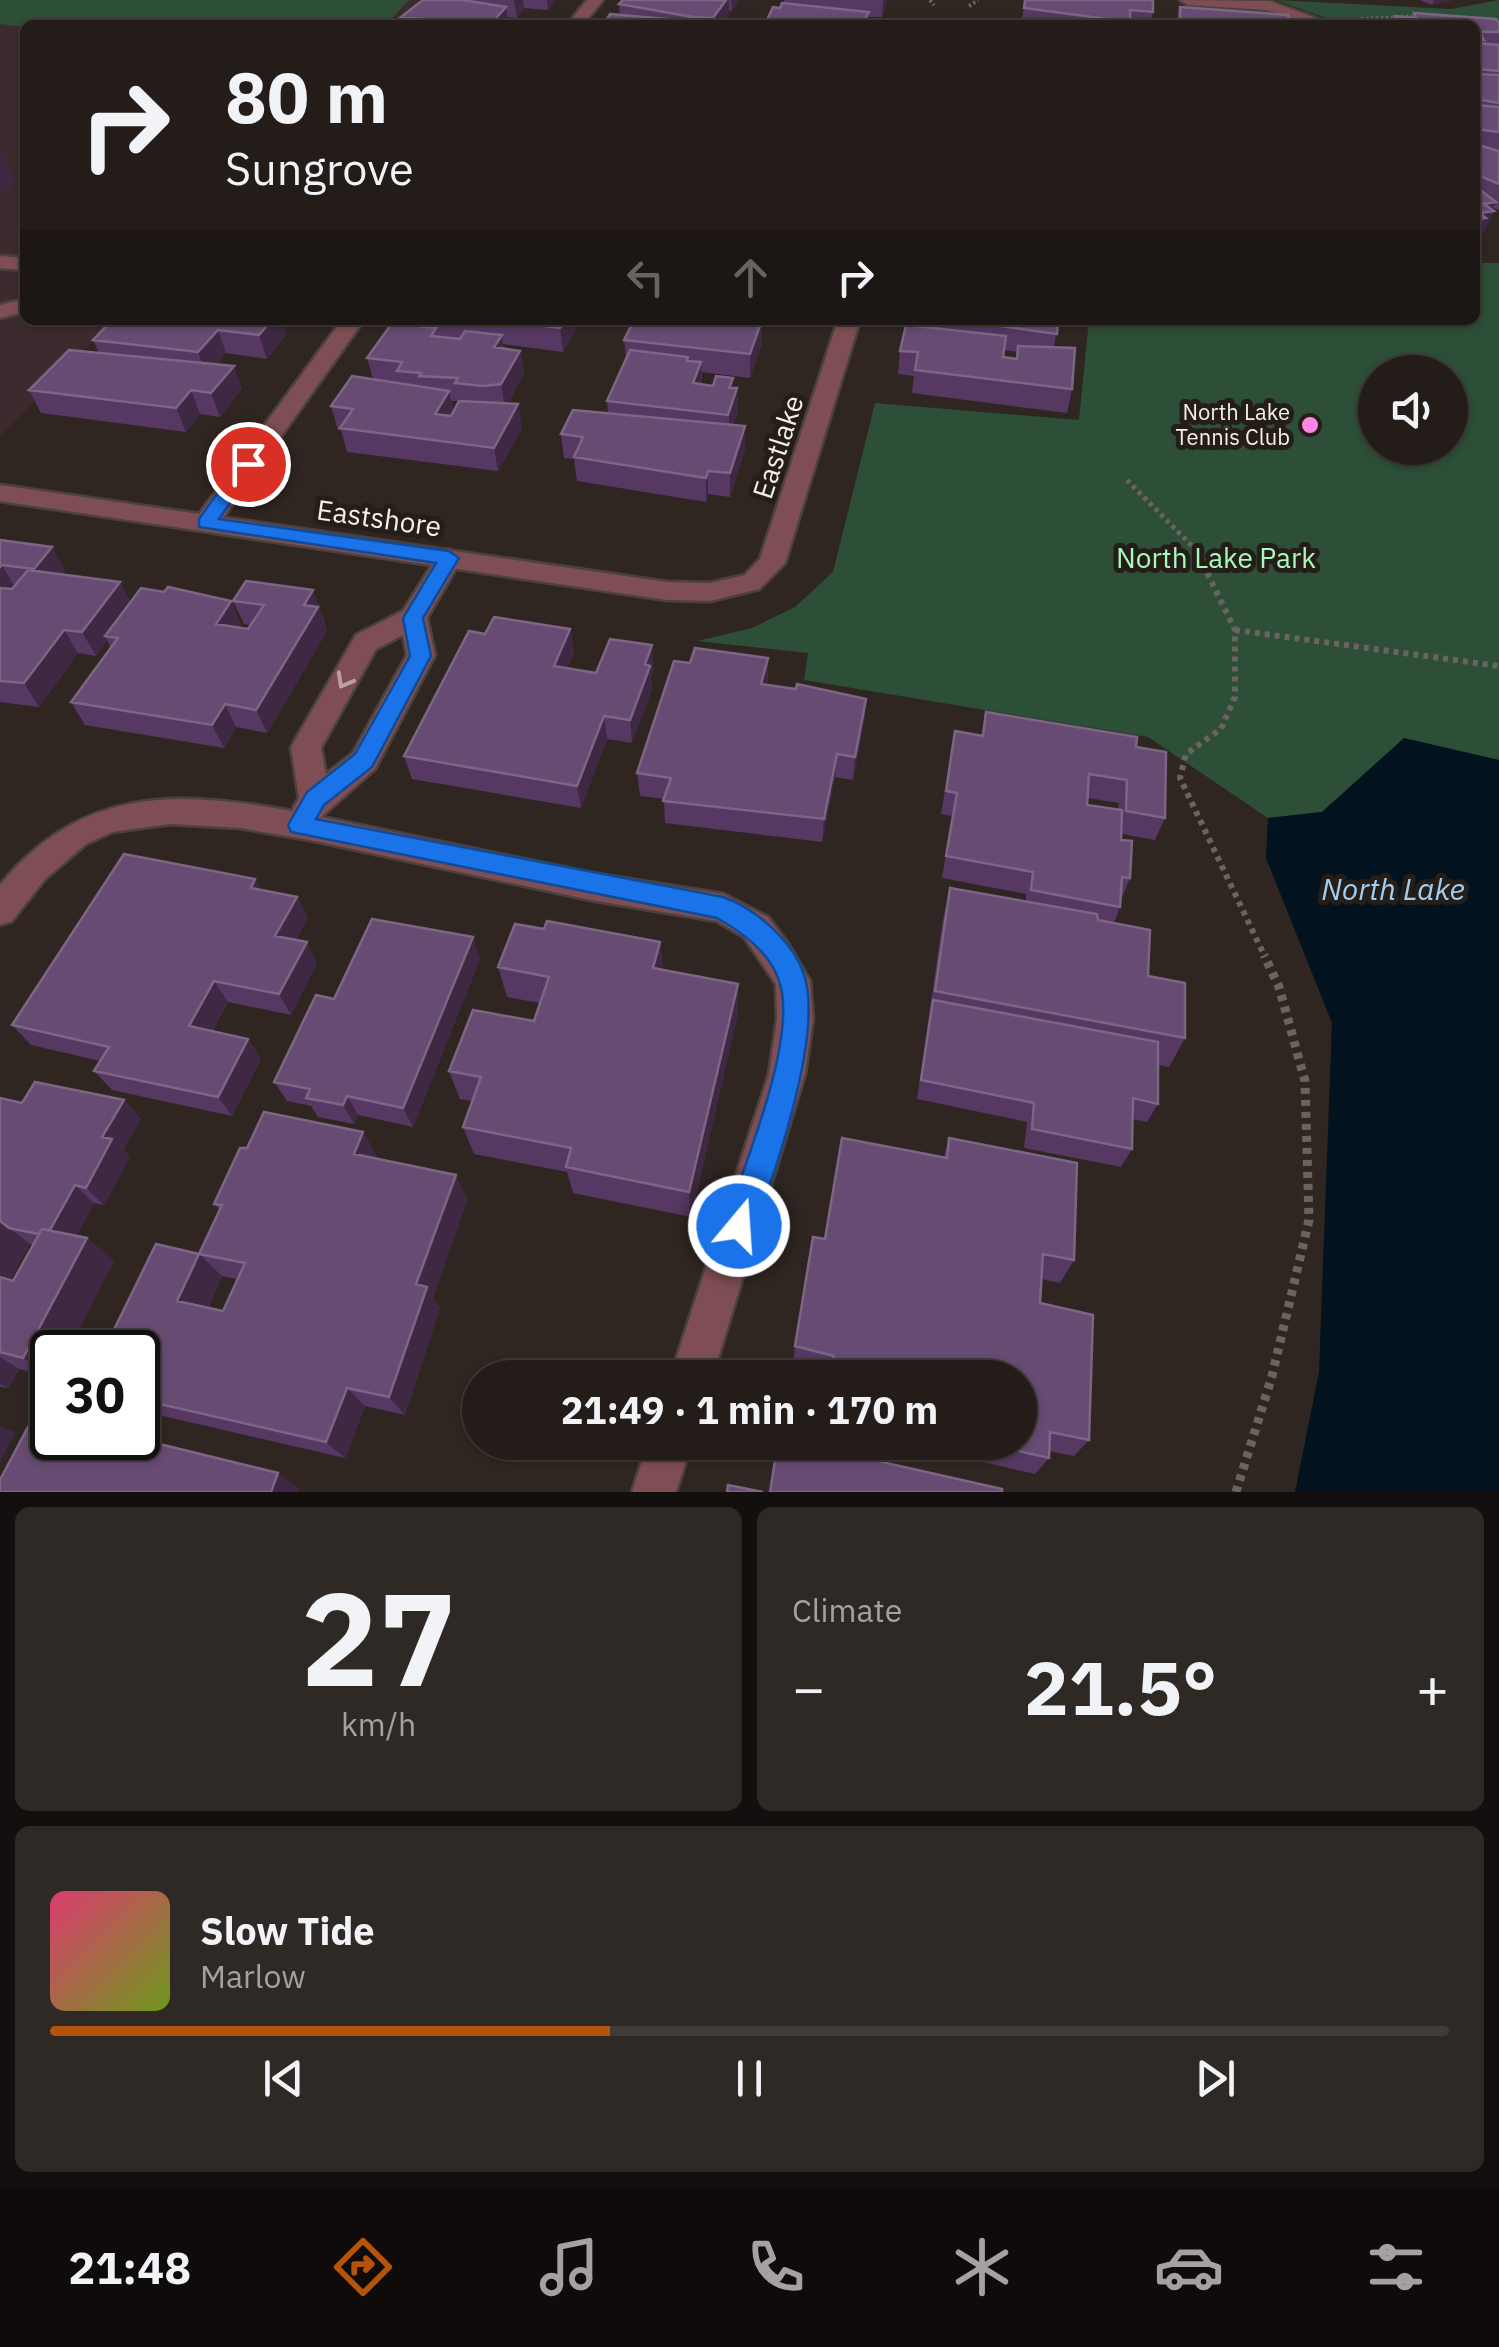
<!DOCTYPE html>
<meta charset="utf-8">
<style>
body{margin:0;font-family:"IBM Plex Sans",sans-serif;background:#2f2926;color:#f1f3f6;height:100vh;display:flex;flex-direction:column;font-size:38px;white-space:nowrap}
*{box-sizing:border-box;margin:0}
p{font-size:32px;color:#a3a1a2}
.icon{flex:none;width:55px;height:55px;fill:none;stroke:currentColor;stroke-width:2;stroke-linecap:round;stroke-linejoin:round}
.map{position:relative;height:1492px;overflow:hidden}
.drawer{display:flex;flex-direction:column;gap:15px;padding:15px;background:#130f0e;flex:1}
.drawer>*{flex:none}
.banner{position:absolute;left:20px;top:20px;width:1460px;height:305px;border-radius:15px;box-shadow:0 2px 8px #0004,0 0 0 2px #403a38;background:#231c19;color:#f1f3f6;overflow:hidden}
.tools{position:absolute;left:1358px;top:355px;display:grid;gap:20px}
.tools a{display:grid;place-items:center;width:110px;height:110px;border-radius:50%;background:#231c19;box-shadow:0 2px 8px #0004,0 0 0 2px #403a38;font-size:50px}
.speed{position:absolute;left:30px;top:1330px;display:flex;gap:20px;font-size:50px;font-weight:700;text-align:center}
.speed>*{display:grid;place-content:center;width:130px;height:130px;border-radius:50%;background:#231c19;box-shadow:0 2px 8px #0004,0 0 0 2px #403a38;line-height:1}
.speed .limit{border:5px solid #111;border-radius:15px;background:#fff;color:#111}
.pin{position:absolute;display:grid;place-items:center;width:85px;height:85px;color:#fff;margin:-42px;border:5px solid #fff;border-radius:50%;box-shadow:0 2px 10px #0007}
.me{position:absolute;width:110px;margin:-55px;rotate:18deg;stroke-linejoin:round;filter:drop-shadow(0 0 8px #0008)}
.turn{display:flex;align-items:center;gap:35px;height:210px;padding:0 40px;font-size:45px}
.turn .icon{width:130px;height:130px;stroke-width:2.5}
.turn b{display:block;font-size:70px;line-height:85px}
.lanes{display:flex;align-items:center;height:95px;padding:0 40px;background:#0003;justify-content:center;gap:50px;direction:ltr}
.lanes .off{opacity:.35}
.big{font-size:75px;font-weight:800;line-height:1.1}
.drawer .tile{flex:1;display:flex;flex-direction:column;justify-content:center;gap:15px;min-width:0;padding:0 35px;border-radius:15px;background:#2f2926}
.drawer .dial{align-items:center;gap:0}
.dial b{font-size:130px;line-height:1}
.song{display:flex;align-items:center;gap:30px}
.cover{width:120px;height:120px;border-radius:15px;background:linear-gradient(135deg,hsl(340 70% 55%),hsl(80 70% 35%))}
.played{height:10px;border-radius:5px;background:linear-gradient(90deg,#b45309 40%,#403a38 40%)}
.keys{display:flex;justify-content:space-around;direction:ltr}
.heat{display:flex;justify-content:space-between;align-items:center;font-size:55px;direction:ltr}
.drawer .tiles{flex:1;display:grid;gap:15px;grid-template-columns:1fr 1fr}
.tile:last-child{grid-column:span 2}
.trip{position:absolute;left:462px;top:1360px;width:575px;height:100px;border-radius:50px;background:#231c19;box-shadow:0 2px 8px #0004,0 0 0 2px #403a38;font-weight:800;line-height:100px;text-align:center}
.tab-bar{display:flex;height:160px;justify-content:space-around;align-items:center;background:#0e0b0a;color:#a3a1a2}
.tab-bar .icon{width:70px;height:70px}
.tab-bar .active{color:#b45309}
.tab-bar b{font-size:45px;color:#f1f3f6}
.map>svg:first-child{display:block}
.education{fill:#3d2a2f}
.green{fill:#2d4e37;fill-rule:evenodd}
.water{fill:#02121e}
.lines{fill:none;stroke-linecap:round;stroke-linejoin:round}
.service-casing{stroke:#4b423d;stroke-width:5}
.minor-casing{stroke:#4b423d;stroke-width:5}
.tertiary-casing{stroke:#4b423d;stroke-width:5}
.path-far3{stroke:#6b635e;stroke-width:4;stroke-dasharray:2.5 2.5;stroke-linecap:butt}
.path-far2{stroke:#6b635e;stroke-width:5;stroke-dasharray:4 4;stroke-linecap:butt}
.path-far1{stroke:#6b635e;stroke-width:6;stroke-dasharray:5 5;stroke-linecap:butt}
.path{stroke:#6b635e;stroke-width:9;stroke-dasharray:6 6;stroke-linecap:butt}
.service{fill:#7f4e54;fill-rule:evenodd}
.minor{fill:#7f4e54;fill-rule:evenodd}
.tertiary{fill:#7f4e54;fill-rule:evenodd}
.wall{fill:#563863;fill-rule:evenodd}
.shaded-wall{fill:#3f2843}
.building{fill:#674b72;stroke:#7d6585;stroke-width:2.5;fill-rule:evenodd}
.oneway{stroke:#ba9ea0}
.route{fill:#1a73e8;stroke:#114b97;stroke-width:2.5}
.poi-dot{fill:#fb86e4;stroke:#251d18;stroke-width:4}
.labels{text-anchor:middle;stroke-width:10;stroke-linejoin:round;paint-order:stroke}
.far-poi-label{font-size:22px;fill:#f5eeeb;stroke:#251d18;text-anchor:end}
.street-label{font-size:28px;fill:#f5eeeb;stroke:#251d18}
.park-label{font-size:28px;fill:#a4f9bb;stroke:#251d18}
.water-label{font-size:30px;font-style:italic;fill:#a0cff3;stroke:#251d18}
</style>
<div class="map">
<svg width="1499" height="1492" viewBox="0 0 1499 1492">
<rect width="100%" height="100%" fill="#2f2621"/>
<!-- education -->
<path class="education" d="M0,0H421L397,25H25V320H113L0,437Z"/>
<!-- green -->
<path class="green" d="M0,0H409L386,25L25,27L0,24Z
M1276,0L1451,9L1499,0V35L1475,25H1345Z
M1475,263H1499V760L1404,739L1322,812L1268,818L1148,737L804,680L808,653L697,641L752,628L795,607L833,572L875,403L1079,420L1089,320H1475ZM1375,372H1450V448H1375Z"/>
<!-- water -->
<path class="water" d="M1404,738L1499,760V1492H1295L1319,1372L1332,1023L1266,858L1268,818L1322,812Z"/>
<g class="lines">
<!-- service casing -->
<g class="service-casing">
<path id="service" d="M0,256L25,258V270L0,268Z
M25,299V312L0,318V305Z"/>
</g>
<!-- minor casing -->
<g class="minor-casing">
<path id="minor" d="M587,0H603L583,25H567Z
M1180,0L1269,1L1335,25H1311L1267,10L1188,5Z
M342,320H364L215,529H197L193,523L197,517Z
M838,320H860L785,563L759,589H741L737,583L760,559Z
M449,549L462,558L427,618L435,655L375,769L321,817L591,873L723,894L768,917L787,942L810,981L813,1019L805,1074L712,1378H670L769,1074L777,1019L776,984L744,937L717,921L591,900L310,840L240,828L170,824L112,832L86,844L45,879L12,921L0,925V885C81,787 175,790 292,811L299,798L291,748L295,740L356,635L403,611L440,552ZM403,635L407,655L353,753L326,774L321,748L376,649Z
M648,1442H692L676,1492H632Z"/>
</g>
<!-- tertiary casing -->
<g class="tertiary-casing">
<path id="tertiary" d="M0,485L667,582L710,583L750,574L763,583L759,589L710,601L667,600L0,501Z"/>
</g>
<!-- path-far3 -->
<path class="path-far3" d="M930,0L934,5
M969,6L978,0
M1361,19L1418,16"/>
<!-- path-far2 -->
<path class="path-far2" d="M1127,480L1195,549"/>
<!-- path-far1 -->
<path class="path-far1" d="M1194,546L1235,630V697L1221,729L1186,754L1180,778L1265,957
M1235,630L1499,666"/>
<!-- path -->
<path class="path" d="M1236,1492L1272,1376L1309,1220L1305,1081L1279,987L1264,955"/>
<!-- service -->
<use href="#service" class="service"/>
<!-- minor -->
<use href="#minor" class="minor"/>
<!-- tertiary -->
<use href="#tertiary" class="tertiary"/>
</g>
<!-- wall -->
<path class="wall" d="M423,0H556L548,10L524,8L517,18L507,17L508,25H402L401,17Z
M623,0H739L732,11H729V15L723,25H603L620,15L619,4Z
M784,0H887L882,17H869V25H766V22L784,3Z
M1025,0L1153,12L1150,25H1021Z
M1420,0H1453L1432,5Z
M1180,7L1289,23L1307,25H1175Z
M1414,13L1499,23V210L1493,208L1492,209L1494,211L1483,233L1479,234L1476,241L1475,25H1390L1395,16L1412,18Z
M105,320H281L286,335L267,359L226,353L217,364L242,389L220,417L200,414L186,432L41,413L29,390L99,353L93,340L105,327L103,322Z
M419,320H581L563,352L503,344L504,349L520,351L524,374L508,403L522,428L498,471L347,452L341,430H338L331,406L373,379L367,358L422,326ZM451,401H459L453,412Z
M762,320V344L750,378L702,372V384L713,386L733,378V388H737L738,412L733,424L745,426V449L730,497L708,494L706,502L577,481L574,459L564,458L561,434L608,413L607,401L626,359L624,340Z
M916,320H1058L1054,347L1072,389L1067,413L912,393L914,376L898,374L900,351L915,326ZM1004,350L1017,352L1016,358L1003,357Z
M0,540L52,547L65,571L63,574L120,582L130,602L231,601L241,625L240,628L248,629L250,625L244,624L233,601L322,614L327,631L267,733L236,727L224,748L85,725L71,702L111,648L107,640L96,656L78,653L39,707L0,702Z
M570,629L574,653L567,668L596,673L654,669L651,677L652,689L632,743L607,739L581,808L412,779L404,756L485,634Z
M768,658L767,685L866,699L864,722L853,780L835,777L822,842L665,823L664,799L640,796L637,773L690,663Z
M986,712L1136,747L1165,818L1155,840L1122,834L1121,840L1130,878L1121,900L1120,907L1114,923L1148,976L1185,1038L1169,1067L1158,1065V1104L1147,1122L1132,1119V1149L1121,1167L1024,1148L1027,1122L917,1099L943,919L950,888L1026,902V894L942,878L952,816L941,814L955,731L981,736ZM1088,798L1119,803L1118,810L1087,805Z
M255,879L261,890L297,897L308,918L296,940L317,963L291,1015L228,1002L212,1031L248,1039L261,1059L232,1116L112,1090L94,1071L100,1061L31,1045L12,1025Z
M544,929L660,942L663,970L738,984V1013L691,1217L573,1193L567,1172L474,1154L463,1127L472,1101L460,1099L449,1071L534,1021L540,1003L507,997L498,967Z
M480,959L413,1127L358,1115L354,1124L318,1117L311,1106L287,1101L274,1082L334,999Z
M0,1098L22,1103L124,1100L141,1119L123,1150L130,1157L104,1205L94,1203L76,1236L87,1238L114,1261L67,1352H52V1377L19,1369L8,1388L0,1387ZM30,1244L33,1245L13,1281L10,1280Z
M363,1132L378,1159L456,1175L467,1200L433,1298L440,1308L405,1415L365,1406L345,1458L146,1412L138,1407V1352L199,1254L220,1210L214,1204L247,1148ZM222,1276L237,1279L223,1311L208,1308Z
M949,1138L1074,1260L1060,1283L1042,1279L1040,1303L1089,1440L1074,1456L1049,1451V1458L1035,1474L896,1442H1020L831,1375L793,1366L795,1346L825,1239L944,1157Z"/>
<!-- shaded-wall -->
<path class="shaded-wall" d="M514,0H523L524,8L517,18Z
M547,0H556L548,10Z
M726,0H729V15L723,25H713V18Z
M731,0H739L732,11Z
M883,0H887L882,17Z
M1434,0H1453L1432,5Z
M506,7L508,25H490Z
M869,12V25H862Z
M0,150L15,182L0,194Z
M1496,202L1491,211H1494L1483,233L1479,234L1475,241V220L1484,204Z
M272,320H281L286,335L267,359L259,335Z
M565,320H581L563,352L560,328Z
M762,320V344L750,378V354Z
M218,330L226,353L207,376L198,352Z
M502,335L505,359L494,347Z
M520,351L524,374L505,408L501,384Z
M701,362L702,386L693,383Z
M234,366L242,389L220,417L211,393Z
M733,378V400L737,388L738,412L729,438V388Z
M191,390L200,414L186,432L176,408Z
M449,391L454,414L440,437L435,414Z
M518,404L522,428L498,471L494,448Z
M745,426V449L730,497V473Z
M708,471V494L706,502V478Z
M52,547L65,571L48,593L34,569Z
M2,565L16,589L0,609V567Z
M120,582L132,605L105,636L107,640L96,656L82,632Z
M313,590L327,631L267,733L256,710L304,605Z
M231,601L241,625L227,648L216,624Z
M570,629L574,653L558,689L554,666Z
M64,630L78,653L39,707L24,683Z
M652,645L654,669L651,677L652,689L632,743L630,720L645,664Z
M768,658V682L761,708V684Z
M866,699L864,722L853,780L855,757Z
M225,704L236,727L224,748L212,725Z
M604,716L607,739L581,808L577,786Z
M837,754L835,777L822,842L824,819Z
M255,879L267,901L251,888Z
M297,897L308,918L287,957L275,936Z
M473,937L480,959L413,1127L403,1108Z
M307,942L317,963L291,1015L279,994Z
M660,942L663,972L653,968Z
M214,981L228,1002L203,1046L189,1026Z
M738,984V1013L691,1217L689,1192Z
M248,1039L261,1059L232,1116L218,1097Z
M347,1096L358,1115L354,1124L343,1105Z
M124,1100L141,1119L123,1150L130,1157L104,1205L86,1188L102,1137Z
M363,1132L378,1158L369,1180L354,1154Z
M456,1175L467,1200L433,1298L440,1308L405,1415L389,1397L416,1284Z
M75,1185L94,1203L67,1252L47,1236Z
M0,1221L30,1244L3,1292L0,1290Z
M87,1238L114,1261L67,1352H52V1376L23,1358Z
M199,1254L222,1276L201,1323L177,1301Z
M0,1357L19,1369L8,1388L0,1384Z
M347,1388L365,1406L345,1458L326,1442Z
M0,1425L15,1433L0,1462Z
M278,1473L299,1488L298,1492H271Z"/>
<!-- building -->
<path class="building" d="M423,0H462L506,7L490,25L401,17Z
M623,0H726L713,18L695,17L692,25H687L692,17L619,4Z
M1025,0H1153V12L1130,10V22L1024,8Z
M782,3L869,12L862,25H800L766,22L773,7L780,8Z
M1180,7L1288,15L1289,23L1307,25H1232V21L1220,20L1221,25H1180Z
M1414,13L1496,19L1499,23V32H1480L1484,40L1475,39V25H1394L1392,21H1396L1395,16L1416,18Z
M610,14L679,20L676,25H603Z
M1058,22L1097,25H1058Z
M1475,43L1499,45V71L1478,69L1475,62Z
M1475,74L1499,75V103L1475,99Z
M1475,105L1499,107V132L1475,129Z
M1475,144L1499,151V184L1475,174Z
M1475,186L1496,202L1484,204L1494,211L1480,213L1486,218L1475,220Z
M105,320H272L259,335L218,330L198,352L93,340L110,322H103Z
M496,320H565L560,328Z
M634,320H762L750,354L624,340Z
M995,320H1058L1057,334L994,325Z
M392,323L436,328L431,336L460,339L465,331L502,335L494,347L520,351L501,384L483,386L455,383L458,378L419,376L421,373L397,371L402,362L367,358Z
M906,325L1006,336L1003,357L1017,359L1018,346L1075,348L1072,389L915,370L918,352L900,351Z
M69,350L234,366L211,393L191,390L176,408L29,390Z
M630,350L688,357L687,361L701,362L693,383L713,386L716,376L733,378L729,388H737L728,415L607,401Z
M352,376L449,391L435,414L451,416L459,401L518,404L494,448L340,428L353,409L331,406Z
M573,410L745,426L730,473L708,471L706,478L574,457L583,437L561,434Z
M0,540L52,547L34,569L2,565L0,567Z
M28,570L120,582L82,632L64,630L24,683L0,681V588L12,589Z
M246,581L313,590L304,605L318,607L256,710L225,704L212,725L71,702L118,638L105,636L141,588L164,592L168,587L231,601L216,624L248,629L264,605L233,601Z
M494,617L570,629L554,666L596,673L610,639L652,645L645,664L650,666L630,720L604,716L577,786L404,756L469,631L485,634Z
M695,648L768,658L761,684L796,689L797,684L866,699L855,757L837,754L824,819L663,801L671,778L637,773L674,661L690,663Z
M986,712L1137,737L1136,747L1166,752L1165,818L1126,811L1127,780L1089,774L1087,805L1122,810L1121,840L1132,841L1130,878L1122,877L1120,907L1031,890L1033,872L946,856L957,793L946,791L955,731L983,736Z
M124,854L255,879L251,888L297,897L275,936L307,942L279,994L214,981L189,1026L248,1039L218,1097L94,1071L109,1047L12,1025Z
M950,888L1097,914L1098,920L1150,930L1148,976L1185,983V1038L935,991Z
M372,919L473,937L403,1108L347,1096L343,1105L306,1098L310,1089L274,1082L316,995L334,999Z
M547,921L660,942L653,968L738,984L689,1192L566,1167L571,1148L463,1127L481,1077L449,1071L473,1010L534,1021L549,977L498,967L515,924L544,929Z
M933,1000L1158,1042V1104L1133,1098L1132,1149L1032,1129L1034,1103L921,1080Z
M35,1082L124,1100L102,1137L112,1139L86,1188L75,1185L50,1230L42,1229L39,1234L9,1228L0,1221V1098L22,1103Z
M264,1112L363,1132L354,1154L456,1175L416,1284L427,1287L389,1397L347,1388L326,1442L138,1399V1352H103L156,1244L199,1254L222,1205L214,1204L240,1148H247ZM199,1254L245,1263L223,1311L177,1301Z
M842,1138L947,1158L949,1138L1077,1163L1074,1260L1043,1254L1040,1303L1093,1315L1089,1440L1050,1432L1049,1458L979,1442H1020V1378H831L834,1356L795,1346L813,1237L825,1239Z
M42,1229L87,1238L23,1358L0,1352V1277L13,1281Z
M28,1427L52,1433V1438H68L78,1440L79,1438H135L278,1473L271,1492H0V1480Z
M778,1442H793L1002,1489V1492H770Z
M728,1485L763,1492H727Z"/>
<!-- one-way arrows -->
<defs><path id="oneway-chevron" d="M-2-3.5L2.5 0L-2 3.5" fill="none" stroke-width="1.6" stroke-linecap="round" stroke-linejoin="round" transform="scale(2.5)"/></defs>
<use class="oneway" href="#oneway-chevron" transform="translate(344 681) rotate(119)"/>
<!-- route -->
<path class="route" d="M248,459L257,464L219,519L449,551L459,558L423,618L431,656L372,767L324,805L316,819L723,897C757,909 798,945 806,982C820,1044 774,1178 750,1237L739,1241L728,1237L724,1226C743,1169 797,1041 780,984C772,954 742,932 717,918L291,832L288,825L307,792L355,754L410,656L403,618L436,563L199,527V519L241,460Z"/>
<!-- markers -->
<circle class="poi-dot" cx="1310" cy="425" r="10"/>
<g class="labels">
<!-- far-poi labels -->
<g class="far-poi-label">
<text x="1290" y="420">North Lake<tspan x="1290" dy="25">Tennis Club</tspan></text>
</g>
<!-- street labels -->
<g class="street-label">
<text transform="translate(778 447) rotate(-72)" y="10">Eastlake</text>
<text transform="translate(379 518) rotate(8)" y="10">Eastshore</text>
</g>
<!-- park labels -->
<g class="park-label">
<text x="1216" y="568">North Lake Park</text>
</g>
<!-- water labels -->
<g class="water-label">
<text x="1393" y="900">North Lake</text>
</g>
</g>
</svg>
<div class="tools">
<a><svg class="icon" aria-label="sound" viewBox="0 0 24 24"><path d="M4 9h4l5-4v14l-5-4H4zM17 9q2 3 0 6"/></svg></a>
</div>
<div class="speed"><div class="limit">30</div></div>
<div class="pin" style="left:248px;top:464px;background:#d93025"><svg class="icon" aria-label="arrive" viewBox="0 0 24 24"><path d="M6 21V4h12l-3 4 3 4H6"/></svg></div>
<svg class="me" style="left:739px;top:1226px" viewBox="-20 -20 40 40"><circle r="17" fill="#1a73e8" stroke="#fff" stroke-width="3"/><path d="M0-11L8 9 0 5-8 9z" fill="#fff"/></svg>
<div class="trip">21:49 · 1 min · 170 m</div>
<div class="banner">
<div class="turn"><svg class="icon" aria-label="right" viewBox="0 0 24 24"><path d="M7 20v-9h11M14 6l5 5-5 5"/></svg><div><b>80 m</b>Sungrove</div></div>
<div class="lanes"><svg class="icon off" aria-label="left" viewBox="0 0 24 24"><path d="M17 20v-9H6M10 6l-5 5 5 5"/></svg><svg class="icon off" aria-label="ahead" viewBox="0 0 24 24"><path d="M12 20V5M6 11l6-6 6 6"/></svg><svg class="icon" aria-label="right" viewBox="0 0 24 24"><path d="M7 20v-9h11M14 6l5 5-5 5"/></svg></div>
</div>
</div>
<section class="drawer">
<div class="tiles">
<div class="tile dial"><b>27</b><p>km/h</p></div>
<div class="tile"><p>Climate</p>
<div class="heat"><a>−</a><b class="big">21.5°</b><a>+</a></div>
</div>
<div class="tile">
<div class="song"><i class="cover"></i><div><b>Slow Tide</b><p>Marlow</p></div></div>
<div class="played"></div>
<div class="keys"><svg class="icon" aria-label="previous" viewBox="0 0 24 24"><path d="M18 5L8 12l10 7zM5 5v14"/></svg><svg class="icon" aria-label="pause" viewBox="0 0 24 24"><path d="M8 5v14M16 5v14"/></svg><svg class="icon" aria-label="next" viewBox="0 0 24 24"><path d="M6 5l10 7-10 7zM19 5v14"/></svg></div>
</div>
</div>
</section>
<nav class="tab-bar">
<b>21:48</b>
<svg class="icon active" aria-label="directions" viewBox="0 0 24 24"><path d="M12 3l9 9-9 9-9-9zM9 14v-3h6M13 9l2 2-2 2"/></svg>
<svg class="icon" aria-label="music" viewBox="0 0 24 24"><path d="M9 18V5l10-2v13"/><circle cx="6" cy="18" r="3"/><circle cx="16" cy="16" r="3"/></svg>
<svg class="icon" aria-label="phone" viewBox="0 0 24 24"><path d="M5 4h4l2 5-3 2q2 4 5 5l2-3 5 2v4C11 20 4 13 5 4z"/></svg>
<svg class="icon" aria-label="climate" viewBox="0 0 24 24"><path d="M12 3v18M4 7l16 10M4 17L20 7"/></svg>
<svg class="icon" aria-label="car" viewBox="0 0 24 24"><path d="M5 17H2v-5l4-1 3-4h7l3 4 3 1v5h-3M9 17h6M6 11h13"/><circle cx="7" cy="17" r="2"/><circle cx="17" cy="17" r="2"/></svg>
<svg class="icon" aria-label="filters" viewBox="0 0 24 24"><path d="M4 7h16M4 17h16"/><circle cx="9" cy="7" r="2"/><circle cx="15" cy="17" r="2"/></svg>
</nav>
